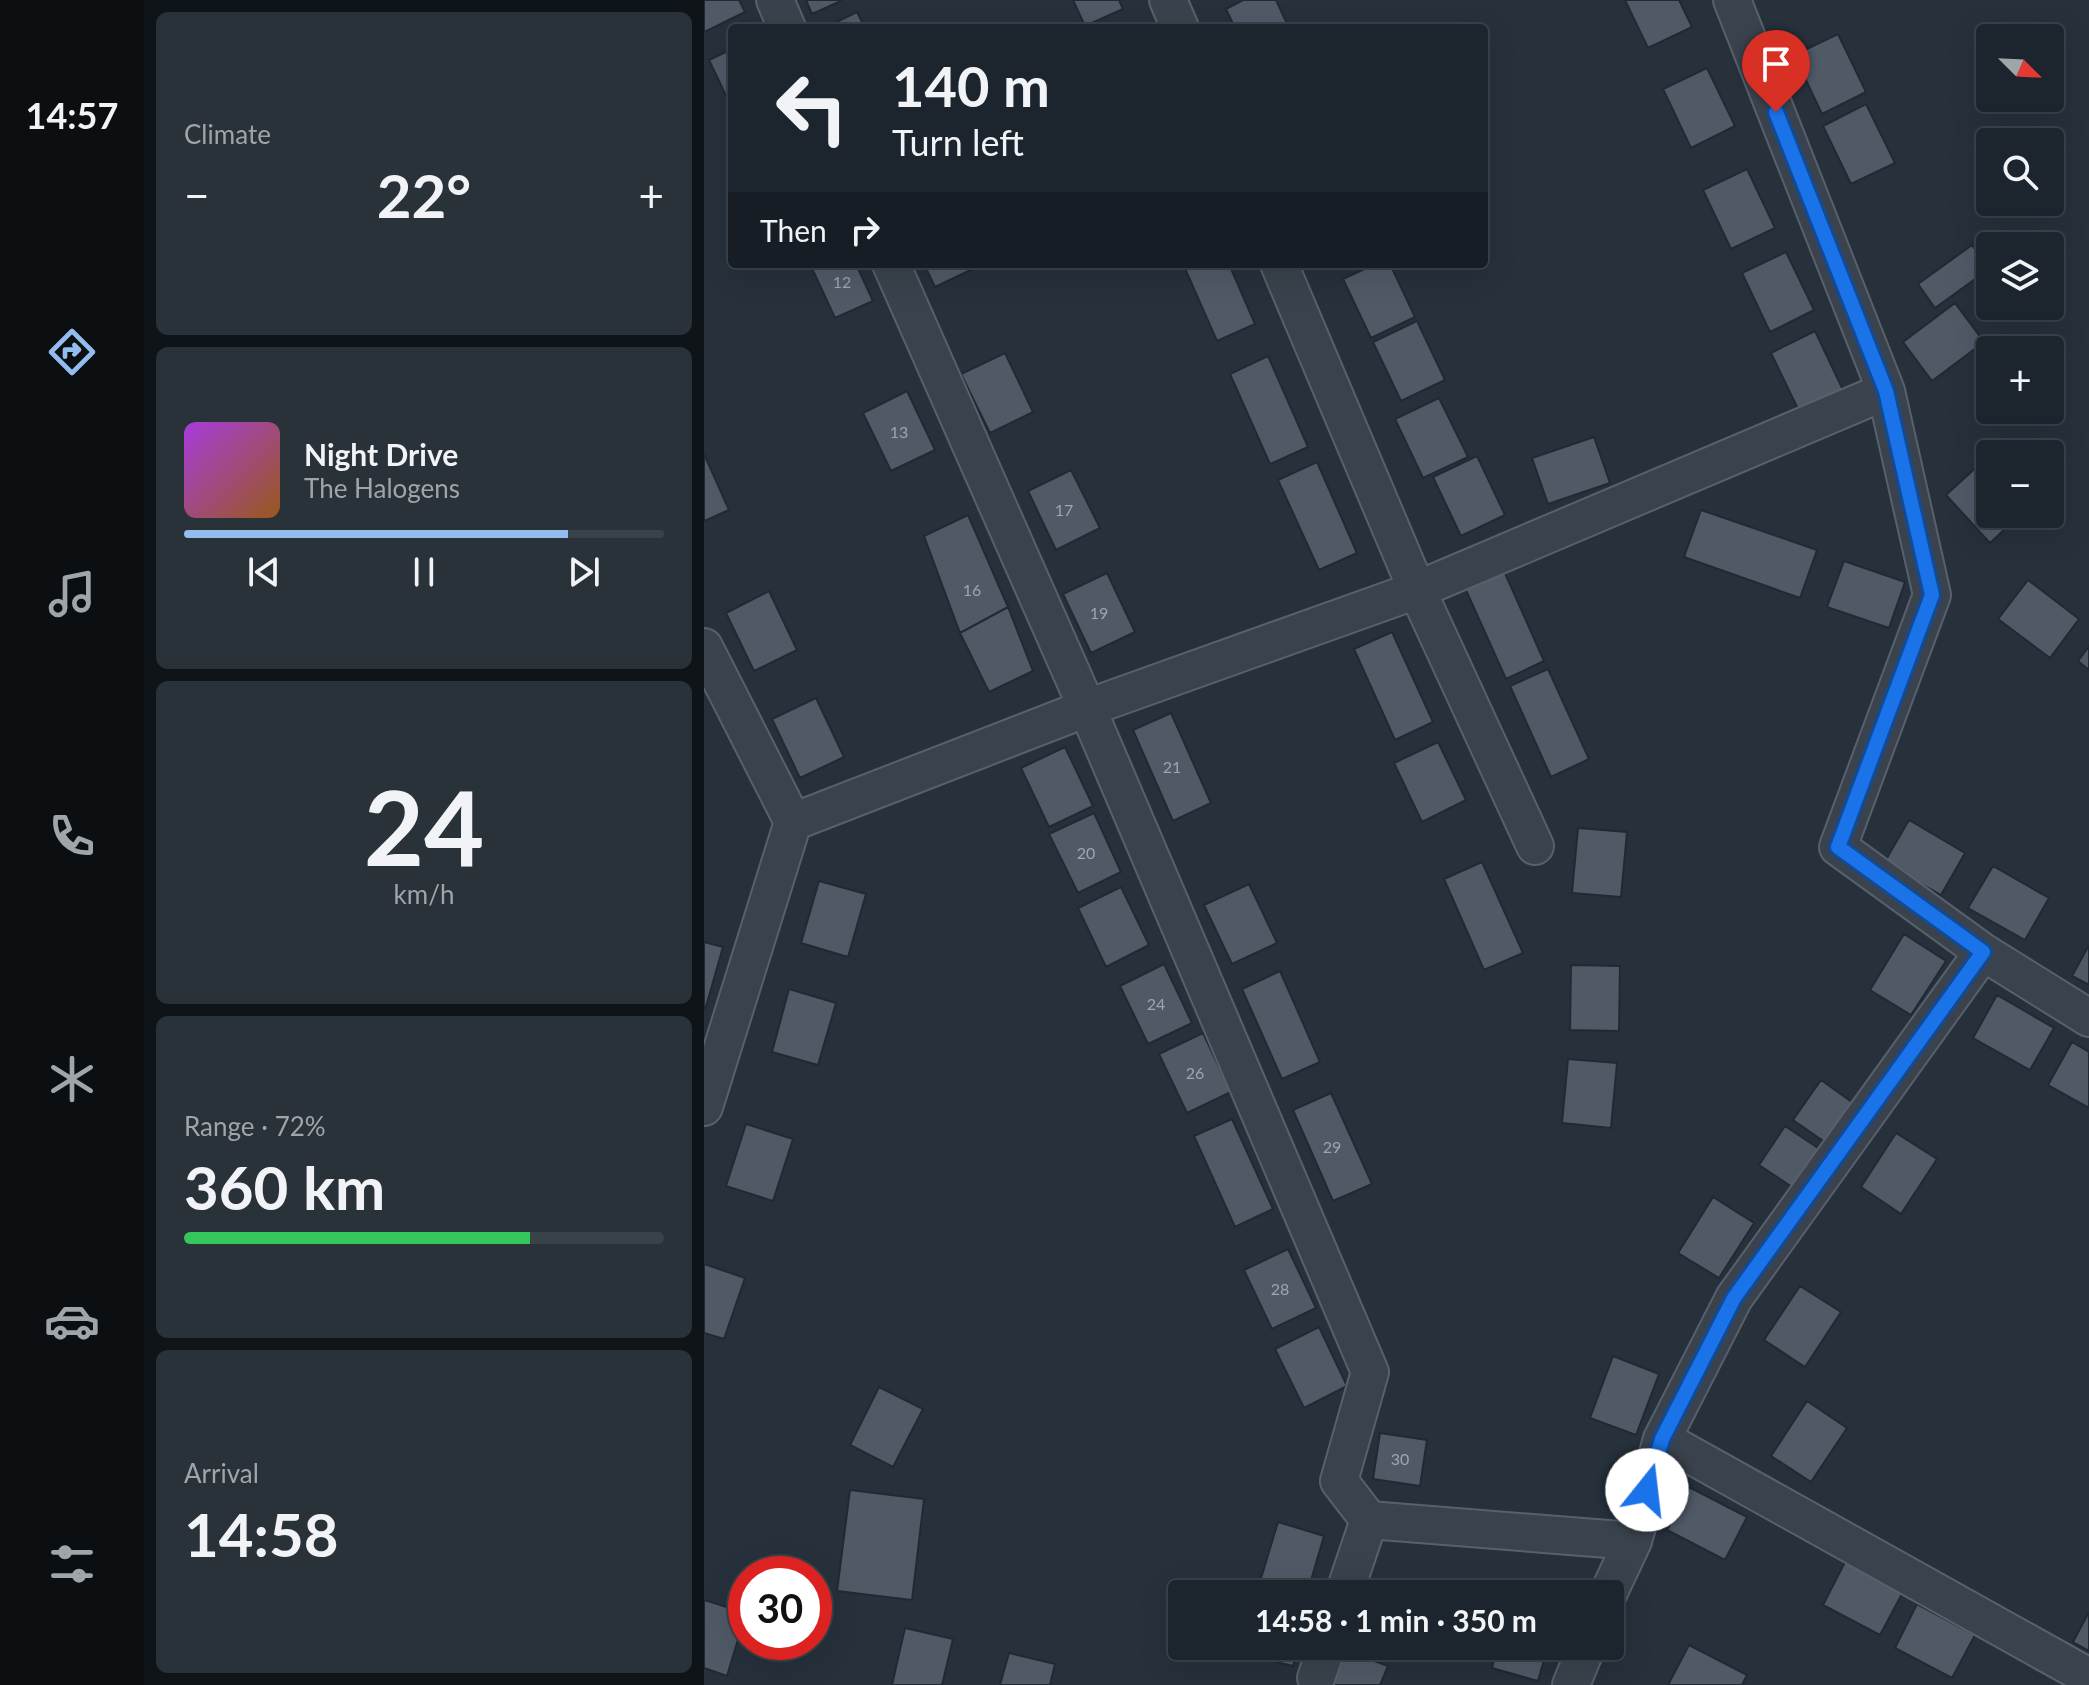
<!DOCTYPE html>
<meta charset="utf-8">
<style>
body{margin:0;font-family:Lato,sans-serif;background:#293139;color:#f1f3f6;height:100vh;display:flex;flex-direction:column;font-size:30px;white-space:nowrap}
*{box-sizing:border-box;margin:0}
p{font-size:26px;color:#a0a5aa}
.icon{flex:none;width:44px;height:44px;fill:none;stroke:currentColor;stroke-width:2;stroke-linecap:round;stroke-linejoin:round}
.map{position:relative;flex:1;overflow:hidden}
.side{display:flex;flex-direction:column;gap:12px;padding:12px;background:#0f1419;width:560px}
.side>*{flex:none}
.guide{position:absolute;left:24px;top:24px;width:760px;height:244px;border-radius:8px;box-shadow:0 8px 32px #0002,0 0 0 2px #3a4249;background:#1c252d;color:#f1f3f6;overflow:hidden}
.needle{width:52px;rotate:114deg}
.buttons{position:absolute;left:1272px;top:24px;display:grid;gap:16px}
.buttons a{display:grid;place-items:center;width:88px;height:88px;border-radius:8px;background:#1c252d;box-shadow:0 8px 32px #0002,0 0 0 2px #3a4249;font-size:40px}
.speed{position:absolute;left:24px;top:1556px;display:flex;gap:16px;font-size:40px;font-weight:700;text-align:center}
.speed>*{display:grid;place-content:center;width:104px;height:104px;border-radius:50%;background:#1c252d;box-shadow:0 8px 32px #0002,0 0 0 2px #3a4249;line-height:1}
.speed .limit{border:12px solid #d22;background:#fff;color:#111}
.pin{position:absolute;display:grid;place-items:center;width:68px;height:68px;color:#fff;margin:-82px -34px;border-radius:50% 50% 50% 0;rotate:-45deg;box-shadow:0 0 8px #0007}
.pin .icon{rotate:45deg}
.me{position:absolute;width:88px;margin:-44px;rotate:16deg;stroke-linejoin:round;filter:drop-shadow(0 0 6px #0008)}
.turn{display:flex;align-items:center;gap:28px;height:168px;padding:0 32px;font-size:36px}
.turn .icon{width:104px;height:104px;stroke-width:2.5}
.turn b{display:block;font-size:56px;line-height:68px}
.then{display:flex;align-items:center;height:76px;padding:0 32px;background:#0003;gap:16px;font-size:30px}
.big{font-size:60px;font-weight:700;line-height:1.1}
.side .tile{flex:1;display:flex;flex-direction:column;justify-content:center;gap:12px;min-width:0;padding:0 28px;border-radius:12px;background:#293139}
.side .dial{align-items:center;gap:0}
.dial b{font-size:104px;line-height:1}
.song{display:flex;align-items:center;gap:24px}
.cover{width:96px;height:96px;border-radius:12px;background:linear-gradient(135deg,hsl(280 70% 55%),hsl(30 70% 35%))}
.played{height:8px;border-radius:4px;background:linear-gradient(90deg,#93bcef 80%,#3a4249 80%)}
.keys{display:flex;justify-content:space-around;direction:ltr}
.heat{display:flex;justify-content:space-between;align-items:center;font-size:44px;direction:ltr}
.charge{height:12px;border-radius:6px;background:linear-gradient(90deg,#34c759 72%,#3a4249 0)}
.trip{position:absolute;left:464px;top:1580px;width:456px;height:80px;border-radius:8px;background:#1c252d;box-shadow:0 8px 32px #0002,0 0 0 2px #3a4249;font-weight:700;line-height:80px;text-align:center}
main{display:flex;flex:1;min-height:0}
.tabs{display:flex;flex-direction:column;width:144px;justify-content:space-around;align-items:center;background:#0b0f12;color:#a0a5aa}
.tabs .icon{width:56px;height:56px}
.tabs .active{color:#93bcef}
.tabs b{font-size:36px;color:#f1f3f6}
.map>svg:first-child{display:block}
.building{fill:#505a67;stroke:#212a34;stroke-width:2}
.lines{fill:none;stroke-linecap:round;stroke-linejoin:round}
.minor-casing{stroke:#58616b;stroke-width:40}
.minor{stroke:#3a434d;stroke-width:36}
.route-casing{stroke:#114b97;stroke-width:20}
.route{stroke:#1a73e8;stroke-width:14}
.labels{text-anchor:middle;stroke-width:7;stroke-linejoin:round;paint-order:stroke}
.number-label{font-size:16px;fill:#9ca5b0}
</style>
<main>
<nav class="tabs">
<b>14:57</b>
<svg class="icon active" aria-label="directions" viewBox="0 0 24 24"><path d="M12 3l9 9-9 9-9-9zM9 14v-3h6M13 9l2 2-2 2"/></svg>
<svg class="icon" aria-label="music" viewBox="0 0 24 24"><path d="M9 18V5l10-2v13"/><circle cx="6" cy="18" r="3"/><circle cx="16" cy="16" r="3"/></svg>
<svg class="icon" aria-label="phone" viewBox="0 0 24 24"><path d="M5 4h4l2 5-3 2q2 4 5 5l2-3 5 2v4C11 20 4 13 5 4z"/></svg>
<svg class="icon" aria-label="climate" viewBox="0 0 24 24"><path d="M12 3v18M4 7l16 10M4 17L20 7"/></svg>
<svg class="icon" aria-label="car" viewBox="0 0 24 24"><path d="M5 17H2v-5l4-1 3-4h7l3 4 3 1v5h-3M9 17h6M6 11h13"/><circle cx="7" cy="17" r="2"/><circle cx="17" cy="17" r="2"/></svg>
<svg class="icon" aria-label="filters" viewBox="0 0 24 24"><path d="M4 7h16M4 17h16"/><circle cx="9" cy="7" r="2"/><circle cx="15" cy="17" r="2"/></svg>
</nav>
<section class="side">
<div class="tile"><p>Climate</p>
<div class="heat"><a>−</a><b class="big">22°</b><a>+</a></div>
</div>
<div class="tile">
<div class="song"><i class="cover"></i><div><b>Night Drive</b><p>The Halogens</p></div></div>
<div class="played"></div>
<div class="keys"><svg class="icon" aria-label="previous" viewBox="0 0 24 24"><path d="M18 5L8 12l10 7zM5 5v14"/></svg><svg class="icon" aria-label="pause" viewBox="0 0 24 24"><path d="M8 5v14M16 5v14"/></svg><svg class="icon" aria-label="next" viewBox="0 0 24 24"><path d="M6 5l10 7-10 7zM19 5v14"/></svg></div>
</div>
<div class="tile dial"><b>24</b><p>km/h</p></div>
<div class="tile"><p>Range · 72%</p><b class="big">360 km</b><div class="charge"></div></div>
<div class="tile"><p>Arrival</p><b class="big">14:58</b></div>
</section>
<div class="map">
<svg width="1385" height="1685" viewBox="0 0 1385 1685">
<rect width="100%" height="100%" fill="#26313c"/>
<!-- building -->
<path class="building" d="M0,0H35L41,12L0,32Z
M102,0H139L108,14Z
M369,0H415L419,9L381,26Z
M539,0H572L585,28H531L522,9Z
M921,0H975L988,27L944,48Z
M153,12L161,28H120Z
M1134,34L1162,92L1118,114L1090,55Z
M28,49V108L5,60Z
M1003,68L1031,126L987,148L959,89Z
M1162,104L1191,163L1147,184L1119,126Z
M1043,169L1071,228L1027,249L999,190Z
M1268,245L1285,269L1231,308L1214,284Z
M1082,252L1110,310L1066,332L1038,273Z
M106,264H152L169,301L131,318Z
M220,264H274L275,266L231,287Z
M479,264H525L551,324L513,341Z
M671,264H686L711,317L667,338L639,279Z
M1251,303L1280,342L1228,381L1199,342Z
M713,321L741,380L697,401L669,342Z
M1111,331L1139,390L1095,411L1067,353Z
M301,353L329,412L286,433L257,374Z
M564,356L604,447L566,464L526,374Z
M203,391L231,450L187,471L159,413Z
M735,398L764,457L719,478L691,419Z
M890,437L906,483L844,504L828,458Z
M0,454L25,510L0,521Z
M773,456L801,515L757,536L729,477Z
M613,462L653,553L615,570L574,480Z
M1278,462L1286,471V514H1317L1286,543L1242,495Z
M367,470L396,528L352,550L324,491Z
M997,510L1113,550L1096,598L980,557Z
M264,515L304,607L256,633L220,536Z
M1140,561L1201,582L1185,628L1123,607Z
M800,571L840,661L802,679L761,588Z
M403,573L431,632L387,653L359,594Z
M1324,580L1375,619L1346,658L1294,619Z
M65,591L93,650L50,671L22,613Z
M304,607L329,671L285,692L256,633Z
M688,632L729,722L691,740L650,649Z
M1385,646V670L1374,661Z
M844,669L885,759L847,777L806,686Z
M112,698L140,757L96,778L68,719Z
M467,713L507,803L469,821L429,730Z
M734,742L762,800L718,822L690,763Z
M361,747L389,806L345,827L317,768Z
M390,813L417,872L374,893L345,834Z
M1205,820L1261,853L1237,895L1180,863Z
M874,828L923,832L917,897L868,893Z
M778,862L819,953L780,970L740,879Z
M1289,866L1345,898L1321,940L1264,908Z
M115,881L162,894L144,957L97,943Z
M545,884L573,943L528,964L500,905Z
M417,887L445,945L402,967L374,908Z
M1200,934L1242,961L1207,1015L1166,990Z
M0,942L19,947L1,1010L0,1009Z
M1385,945V985L1368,976Z
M460,964L488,1023L444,1044L416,986Z
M867,965L916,966L915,1031L866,1030Z
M576,971L616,1062L578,1079L538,989Z
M85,989L132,1003L114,1065L68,1052Z
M1293,995L1350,1028L1326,1070L1269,1038Z
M499,1033L527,1092L483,1113L455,1054Z
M1368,1042L1385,1052V1108L1344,1085Z
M864,1059L913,1063L907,1128L858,1123Z
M1117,1080L1152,1105L1125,1145L1089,1120Z
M627,1093L668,1184L629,1201L589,1110Z
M528,1119L569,1209L531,1227L490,1136Z
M42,1124L89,1139L69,1201L22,1186Z
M1081,1126L1120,1152L1094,1191L1055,1165Z
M1192,1133L1233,1159L1197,1214L1157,1187Z
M1009,1197L1050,1223L1015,1278L974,1253Z
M584,1249L612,1308L568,1329L540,1270Z
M0,1264L41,1278L20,1339L0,1333Z
M1096,1286L1137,1312L1101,1367L1060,1340Z
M615,1327L643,1386L600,1408L571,1349Z
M909,1356L955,1374L932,1435L886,1418Z
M175,1387L219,1409L189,1467L146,1445Z
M1103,1401L1143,1428L1107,1482L1067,1456Z
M676,1433L723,1440L716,1486L669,1479Z
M985,1487L1043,1517L1021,1560L963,1530Z
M146,1490L220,1499L208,1600L133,1591Z
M574,1522L620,1536L603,1594H585L555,1585Z
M1141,1562L1199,1592L1176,1635L1119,1605Z
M0,1600L42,1613L23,1676L0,1668Z
M1213,1604L1271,1635L1248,1678L1191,1648Z
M1385,1612V1651L1369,1642Z
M201,1628L249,1639L238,1685H188Z
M985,1645L1043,1675L1038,1685H964Z
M545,1646H595L589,1666L543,1655Z
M794,1646H844L834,1681L788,1668Z
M638,1649L684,1666L676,1685H624Z
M305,1653L351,1664L346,1685H296Z"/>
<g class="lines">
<!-- minor casing -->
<g class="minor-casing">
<path id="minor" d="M71,0L83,28
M464,0L476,28
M1028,0L1182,391L1228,595L1134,847L1279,952L1385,1018
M187,264L383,708L666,1372L635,1481L665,1520L640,1594
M575,264L713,590L831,846
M0,647L89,822L0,1107
M89,822L383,708L713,590L1182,391
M958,1439L1385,1677
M665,1520L929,1541
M904,1594L929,1541L958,1439L1030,1298L1279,952
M612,1678L623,1646
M867,1685L883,1646"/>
</g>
<!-- minor -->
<use href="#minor" class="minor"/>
</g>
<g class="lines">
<!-- route casing -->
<g class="route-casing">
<path id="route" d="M943,1490L958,1439L1030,1298L1279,952L1134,847L1228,595L1182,391L1072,112"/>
</g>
<!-- route -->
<use href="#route" class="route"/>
</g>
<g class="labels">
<!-- number labels -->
<g class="number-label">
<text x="138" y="288">12</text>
<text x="195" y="438">13</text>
<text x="360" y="516">17</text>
<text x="268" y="596">16</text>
<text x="395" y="619">19</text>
<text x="468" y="773">21</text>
<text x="382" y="859">20</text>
<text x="452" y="1010">24</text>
<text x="491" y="1079">26</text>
<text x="628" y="1153">29</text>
<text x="576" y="1295">28</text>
<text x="696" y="1465">30</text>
</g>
</g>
</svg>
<div class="buttons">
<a><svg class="needle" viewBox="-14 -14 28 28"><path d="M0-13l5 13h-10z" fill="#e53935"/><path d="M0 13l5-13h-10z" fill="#a0a5aa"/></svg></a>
<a><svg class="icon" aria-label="search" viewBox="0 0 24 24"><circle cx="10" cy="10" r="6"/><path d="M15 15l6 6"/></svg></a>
<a><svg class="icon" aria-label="layers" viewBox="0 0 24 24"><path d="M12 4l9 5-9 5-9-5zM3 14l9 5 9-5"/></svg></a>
<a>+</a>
<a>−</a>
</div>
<div class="speed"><div class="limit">30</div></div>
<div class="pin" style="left:1072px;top:112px;background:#d93025"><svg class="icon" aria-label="arrive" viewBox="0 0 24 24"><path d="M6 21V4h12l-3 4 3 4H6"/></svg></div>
<svg class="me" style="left:943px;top:1490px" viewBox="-20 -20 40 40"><circle r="19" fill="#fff"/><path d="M0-13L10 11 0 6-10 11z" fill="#1a73e8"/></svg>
<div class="trip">14:58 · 1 min · 350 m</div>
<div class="guide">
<div class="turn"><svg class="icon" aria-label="left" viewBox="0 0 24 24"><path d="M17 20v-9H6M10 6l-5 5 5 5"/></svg><div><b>140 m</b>Turn left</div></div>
<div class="then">Then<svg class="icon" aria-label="right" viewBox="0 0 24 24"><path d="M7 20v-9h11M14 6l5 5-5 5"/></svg></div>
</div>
</div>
</main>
